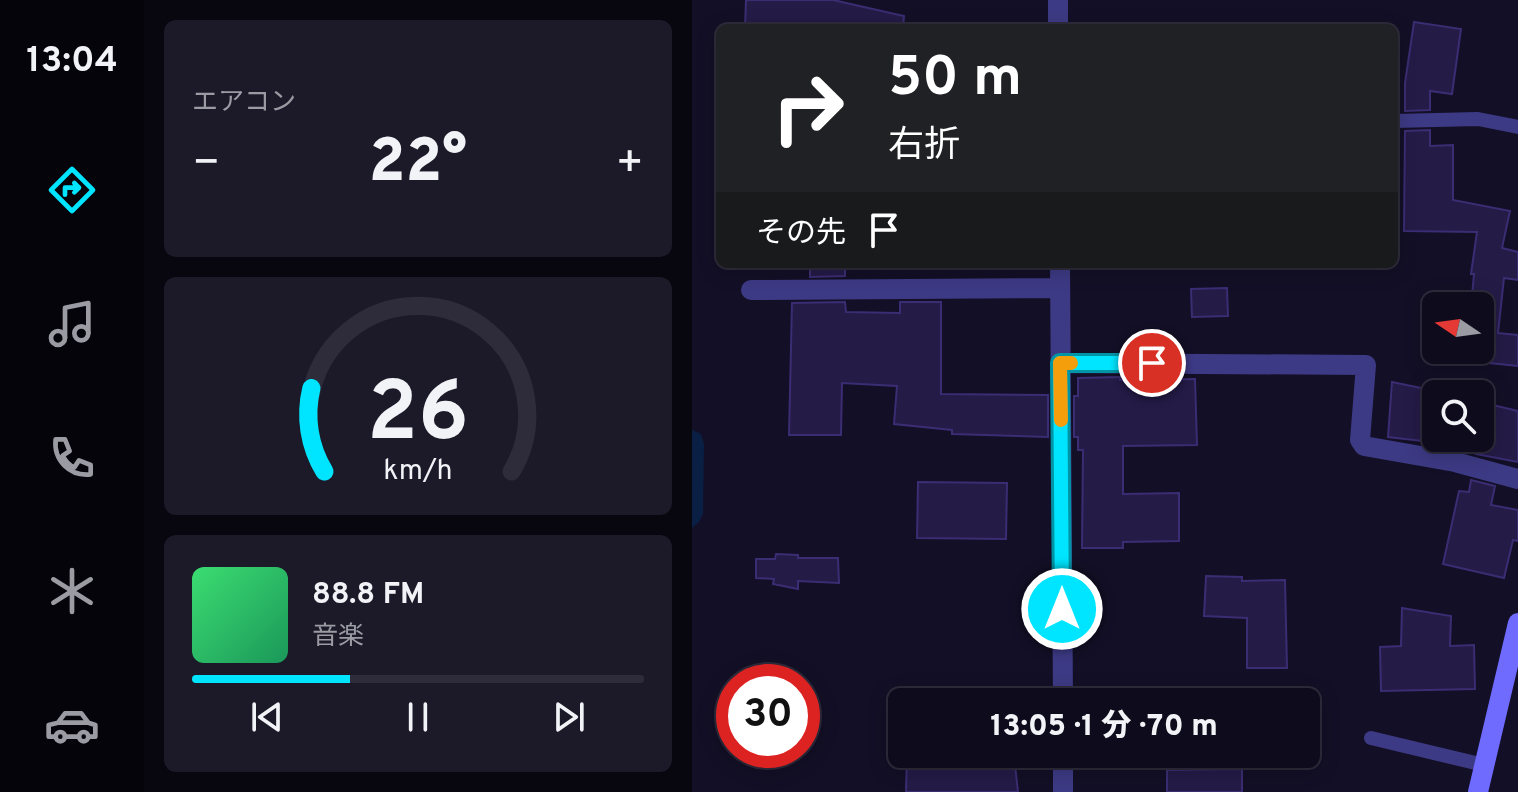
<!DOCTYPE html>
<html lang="ja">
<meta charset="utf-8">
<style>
body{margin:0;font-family:Overpass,"Noto Sans JP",sans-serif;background:#1c1929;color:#f1f3f6;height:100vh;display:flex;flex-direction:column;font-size:30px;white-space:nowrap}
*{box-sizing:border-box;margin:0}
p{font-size:26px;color:#9b9ba3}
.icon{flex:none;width:44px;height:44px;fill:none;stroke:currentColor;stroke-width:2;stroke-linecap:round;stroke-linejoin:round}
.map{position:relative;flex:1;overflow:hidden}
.details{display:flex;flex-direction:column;gap:20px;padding:20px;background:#08060f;width:548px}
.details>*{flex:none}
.banner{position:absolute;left:24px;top:24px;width:682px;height:244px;border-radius:12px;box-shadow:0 4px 20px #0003,0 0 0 2px #2e2b3b;background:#202124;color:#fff;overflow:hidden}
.needle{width:52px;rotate:283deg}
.tools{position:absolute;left:730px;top:292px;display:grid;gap:16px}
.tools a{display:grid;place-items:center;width:72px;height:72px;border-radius:12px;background:#0e0b1c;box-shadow:0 4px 20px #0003,0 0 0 2px #2e2b3b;font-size:40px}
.speed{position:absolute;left:24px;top:664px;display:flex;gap:16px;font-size:40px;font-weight:700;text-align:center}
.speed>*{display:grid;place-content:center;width:104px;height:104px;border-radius:50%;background:#0e0b1c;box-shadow:0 4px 20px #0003,0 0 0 2px #2e2b3b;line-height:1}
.speed .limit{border:12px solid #d22;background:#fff;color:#111}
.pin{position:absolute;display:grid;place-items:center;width:68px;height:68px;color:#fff;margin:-34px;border:4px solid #fff;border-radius:50%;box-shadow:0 2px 8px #0007}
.me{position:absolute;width:88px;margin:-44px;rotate:0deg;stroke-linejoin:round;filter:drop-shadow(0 0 6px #0008)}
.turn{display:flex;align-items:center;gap:28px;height:168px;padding:0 40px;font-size:36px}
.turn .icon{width:104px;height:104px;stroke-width:2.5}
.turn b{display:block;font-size:56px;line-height:68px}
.then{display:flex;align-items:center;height:76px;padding:0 40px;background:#0003;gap:16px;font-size:30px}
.big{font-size:60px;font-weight:800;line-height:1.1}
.details .tile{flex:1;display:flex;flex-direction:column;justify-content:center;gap:12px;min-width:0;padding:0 28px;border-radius:12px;background:#1c1929}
.details .dial{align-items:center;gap:0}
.dial svg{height:208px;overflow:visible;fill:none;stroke:#2e2b3b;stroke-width:7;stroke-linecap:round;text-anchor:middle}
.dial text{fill:#f1f3f6;stroke:none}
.song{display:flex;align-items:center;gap:24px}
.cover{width:96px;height:96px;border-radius:12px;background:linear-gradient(135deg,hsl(140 70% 55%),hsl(150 70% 35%))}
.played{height:8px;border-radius:4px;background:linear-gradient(90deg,#00e5ff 35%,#2e2b3b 35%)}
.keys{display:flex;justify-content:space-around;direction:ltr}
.heat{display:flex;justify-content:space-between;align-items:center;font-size:44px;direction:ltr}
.trip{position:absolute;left:196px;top:688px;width:432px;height:80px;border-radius:12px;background:#0e0b1c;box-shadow:0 4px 20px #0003,0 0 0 2px #2e2b3b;font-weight:800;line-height:80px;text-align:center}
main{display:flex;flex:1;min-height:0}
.tab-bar{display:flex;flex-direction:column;width:144px;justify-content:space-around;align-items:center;background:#06040b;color:#9b9ba3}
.tab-bar .icon{width:56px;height:56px}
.tab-bar .current{color:#00e5ff}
.tab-bar b{font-size:36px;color:#f1f3f6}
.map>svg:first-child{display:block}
.water{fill:#0a1f44}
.building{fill:#241b47;stroke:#3b2d73;stroke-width:2}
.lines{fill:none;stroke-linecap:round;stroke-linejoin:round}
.lane{stroke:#3d3a85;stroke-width:14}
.street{stroke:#3d3a85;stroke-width:20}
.secondary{stroke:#6f6bff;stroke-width:20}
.route-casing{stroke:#0095a6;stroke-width:20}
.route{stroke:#00e5ff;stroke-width:14}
.slow{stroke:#f59e0b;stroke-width:14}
</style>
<main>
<nav class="tab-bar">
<b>13:04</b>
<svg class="icon current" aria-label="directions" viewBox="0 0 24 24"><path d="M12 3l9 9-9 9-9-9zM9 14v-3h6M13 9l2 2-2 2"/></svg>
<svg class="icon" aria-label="music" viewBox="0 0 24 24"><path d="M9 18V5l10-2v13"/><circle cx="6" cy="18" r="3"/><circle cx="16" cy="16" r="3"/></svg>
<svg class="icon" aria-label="phone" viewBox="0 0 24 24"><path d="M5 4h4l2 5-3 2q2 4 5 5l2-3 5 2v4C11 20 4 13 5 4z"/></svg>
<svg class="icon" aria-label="climate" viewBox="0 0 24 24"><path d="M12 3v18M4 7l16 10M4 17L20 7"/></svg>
<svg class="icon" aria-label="car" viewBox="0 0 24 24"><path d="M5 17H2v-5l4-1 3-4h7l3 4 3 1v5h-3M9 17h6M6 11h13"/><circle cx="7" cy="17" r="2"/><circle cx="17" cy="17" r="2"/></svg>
</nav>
<section class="details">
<div class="tile"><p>エアコン</p>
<div class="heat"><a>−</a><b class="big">22°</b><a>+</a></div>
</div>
<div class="tile dial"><svg viewBox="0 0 100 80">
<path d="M14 69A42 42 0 1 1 86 69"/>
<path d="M14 69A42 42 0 0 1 9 37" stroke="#00e5ff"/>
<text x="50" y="56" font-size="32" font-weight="700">26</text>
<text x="50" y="72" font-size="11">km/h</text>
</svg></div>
<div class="tile">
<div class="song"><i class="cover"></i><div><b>88.8 FM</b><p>音楽</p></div></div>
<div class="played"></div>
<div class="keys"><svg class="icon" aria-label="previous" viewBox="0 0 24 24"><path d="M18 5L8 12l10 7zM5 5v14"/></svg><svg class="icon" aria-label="pause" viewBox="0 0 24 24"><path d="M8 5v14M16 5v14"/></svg><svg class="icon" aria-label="next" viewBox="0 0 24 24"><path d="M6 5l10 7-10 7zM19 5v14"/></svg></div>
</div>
</section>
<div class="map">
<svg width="826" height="792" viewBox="0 0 826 792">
<rect width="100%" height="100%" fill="#130f26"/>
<!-- water -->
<path class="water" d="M0,430L9,434L12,444L11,514L7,522L0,528Z"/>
<!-- building -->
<path class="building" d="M54,0H141L212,16L211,28H53Z
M722,22L769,29L760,94L738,91V110L713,111V83Z
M738,130V146L761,145V200L818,211L810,248L826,252V280L812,278L806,333L826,335V366L740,357L742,333L744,350H788V306H779L782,274H779L785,232L712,231L713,131Z
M118,264H153V276L118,277Z
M535,288L536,316L500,317L499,289Z
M153,302L154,312L208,313V302H249V394L356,395V437L260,434V430L202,424L205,386L150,383L149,435H97L100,303Z
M428,377V380L503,379L505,445L431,446V494L487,493V541L431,542V548H390L391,450H386V437H382V396H386V378Z
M700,382L734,389L730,441L696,437Z
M788,402L826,411V462L784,454L786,447L778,446L780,438H788Z
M779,480L803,486L799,505L826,510V541L821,540L812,578L751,564L767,491L777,492Z
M226,482L315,483L314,539L225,538Z
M84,554L106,555V558H146L147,583L106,581V589L81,584L82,579L64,578V559H83Z
M514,576L550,577V581L593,580L595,668H555V618L512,616Z
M710,608L759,616L758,646L782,645L783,689L689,691L688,647L709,646Z
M215,754L322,756L326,792H214Z
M550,769V792H475V770Z"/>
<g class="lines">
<!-- lane -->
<path class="lane" d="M702,121L786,119L826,127
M679,738L792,765"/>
<!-- street -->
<path class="street" d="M366,0V28
M368,264L371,702
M59,290L368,288
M368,363L674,365L668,440L672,446L763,462L826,479
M371,754V792"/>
<!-- secondary -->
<path class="secondary" d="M786,792L826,623"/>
</g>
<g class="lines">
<!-- route casing -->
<g class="route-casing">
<path id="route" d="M370,609L368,363H460"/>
</g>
<!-- route -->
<use href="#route" class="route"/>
<!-- slow -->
<path class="slow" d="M369,420L368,363H379"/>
</g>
</svg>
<div class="tools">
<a><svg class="needle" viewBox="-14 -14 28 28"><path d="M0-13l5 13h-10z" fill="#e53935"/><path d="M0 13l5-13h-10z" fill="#9b9ba3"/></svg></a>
<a><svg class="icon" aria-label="search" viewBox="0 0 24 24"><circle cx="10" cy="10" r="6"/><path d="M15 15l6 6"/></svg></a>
</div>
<div class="speed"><div class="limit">30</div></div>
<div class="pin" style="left:460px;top:363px;background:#d93025"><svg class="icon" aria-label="arrive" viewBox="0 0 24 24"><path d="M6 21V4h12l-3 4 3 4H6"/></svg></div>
<svg class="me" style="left:370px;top:609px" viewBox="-20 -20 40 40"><circle r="17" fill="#00e5ff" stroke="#fff" stroke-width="3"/><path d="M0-11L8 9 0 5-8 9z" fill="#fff"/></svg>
<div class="trip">13:05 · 1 分 · 70 m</div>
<div class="banner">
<div class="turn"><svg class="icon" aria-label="right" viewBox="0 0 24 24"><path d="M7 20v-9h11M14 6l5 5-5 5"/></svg><div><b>50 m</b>右折</div></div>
<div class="then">その先<svg class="icon" aria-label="arrive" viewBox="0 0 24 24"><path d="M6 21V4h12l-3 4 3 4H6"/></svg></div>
</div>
</div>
</main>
